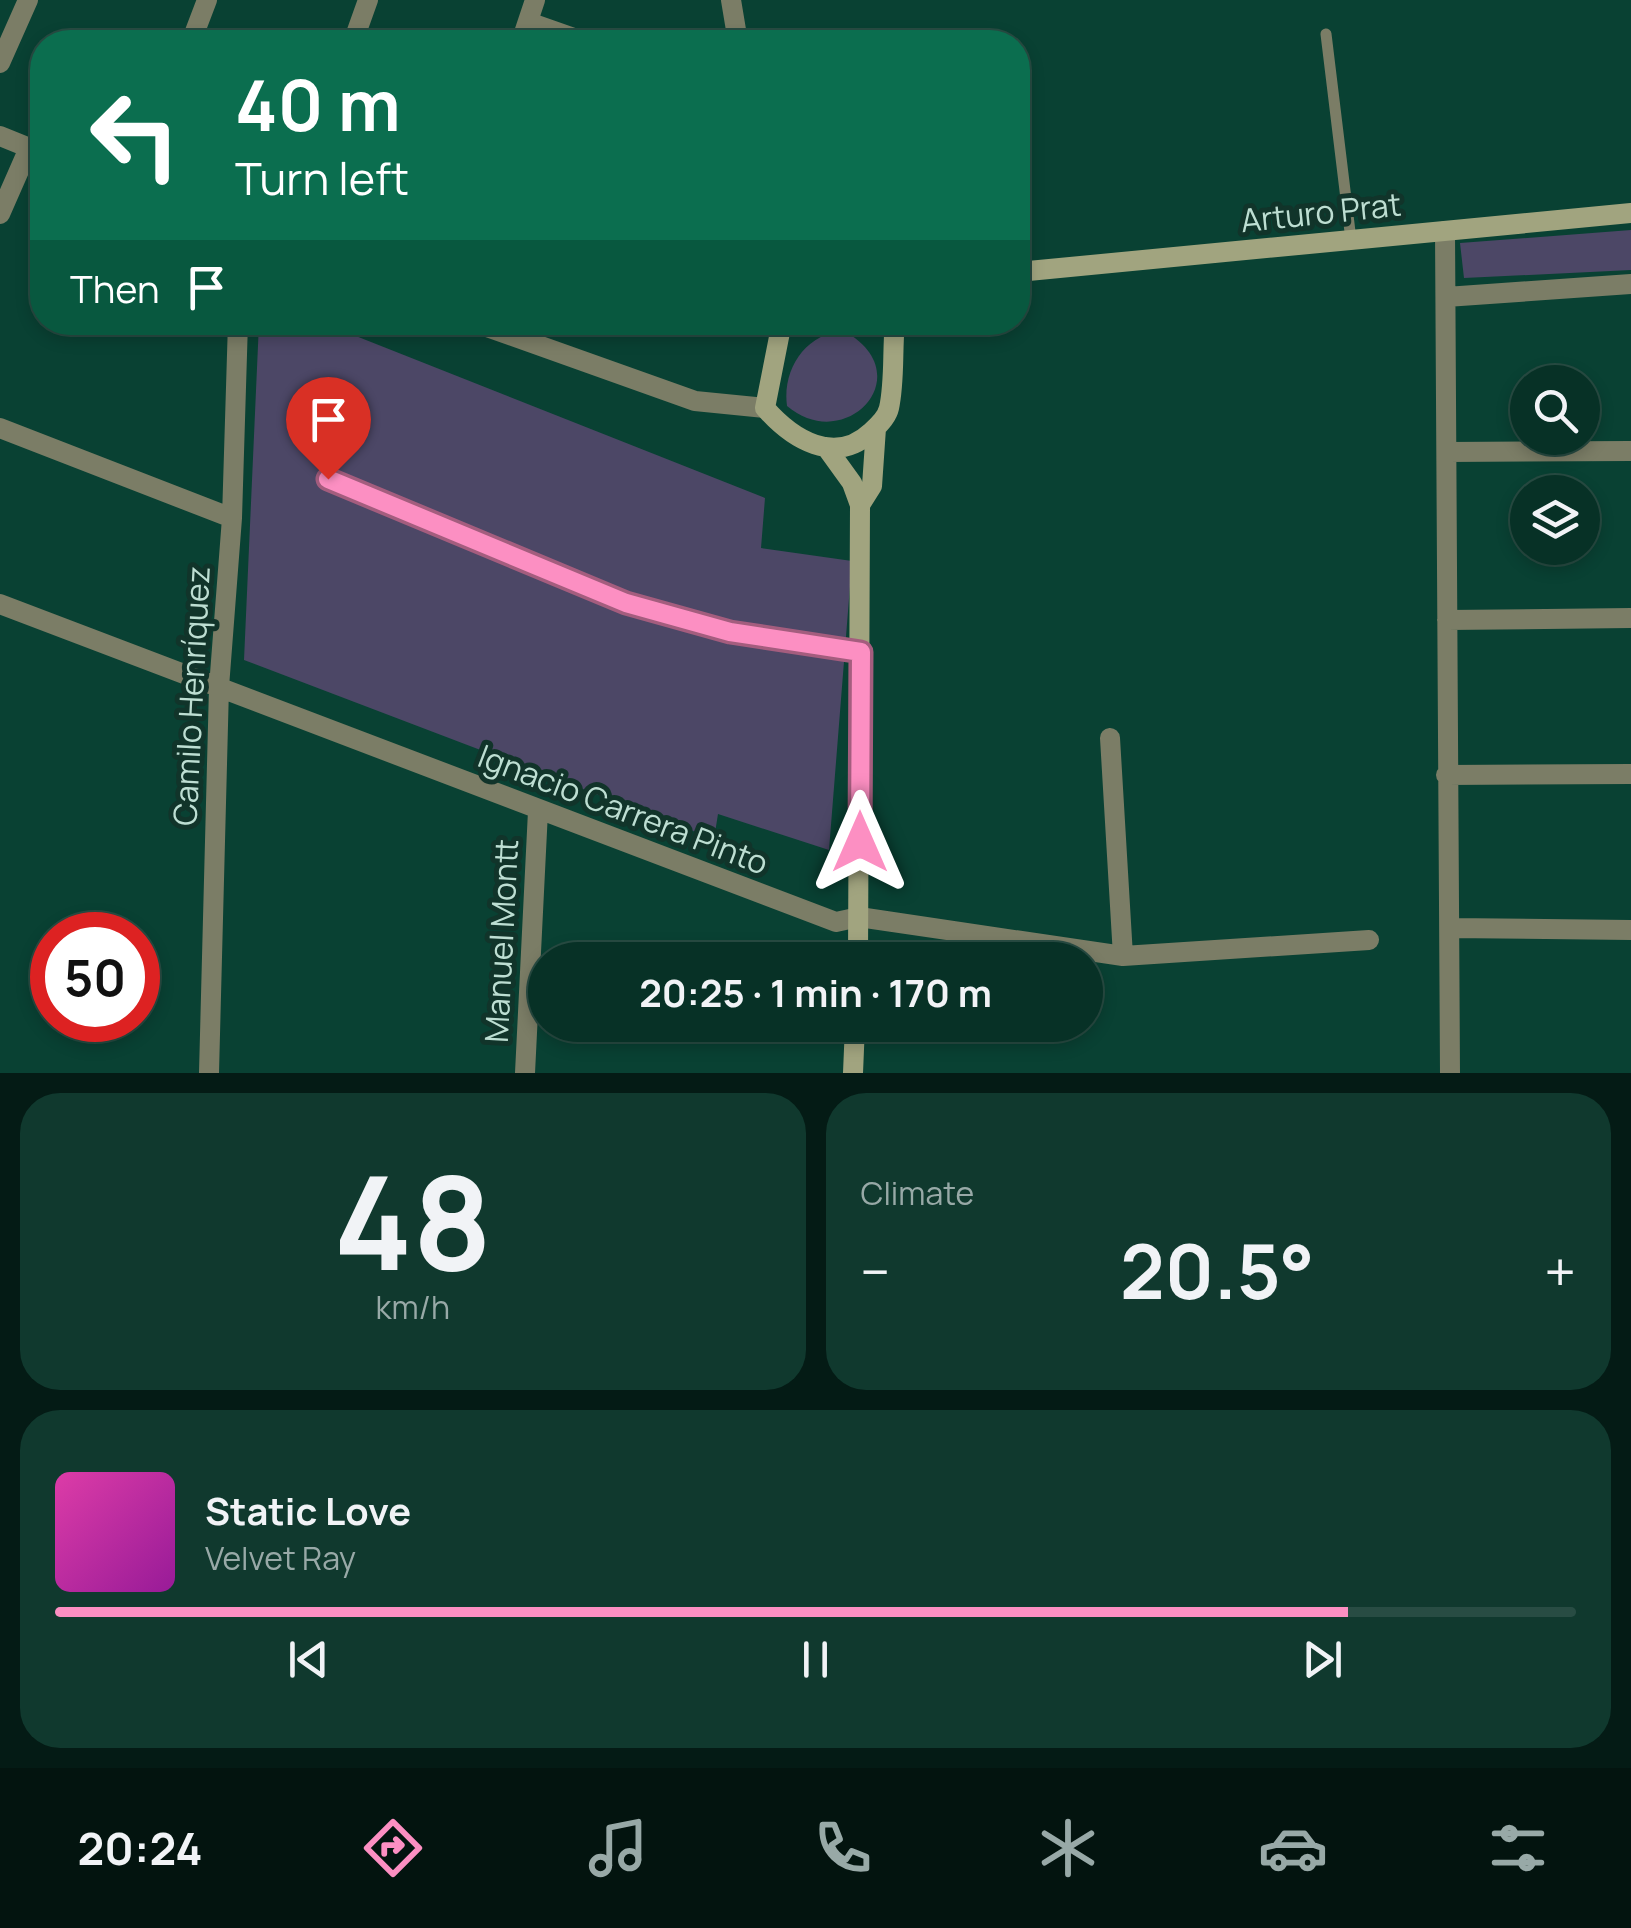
<!DOCTYPE html>
<meta charset="utf-8">
<style>
body{margin:0;font-family:Manrope,sans-serif;background:#10392e;color:#f1f3f6;height:100vh;display:flex;flex-direction:column;font-size:38px;white-space:nowrap}
*{box-sizing:border-box;margin:0}
p{font-size:32px;color:#98a9a7}
.icon{flex:none;width:55px;height:55px;fill:none;stroke:currentColor;stroke-width:2;stroke-linecap:round;stroke-linejoin:round}
.map{position:relative;height:1073px;overflow:hidden}
.panel{display:flex;flex-direction:column;gap:20px;padding:20px;background:#041b15;flex:1}
.panel>*{flex:none}
.banner{position:absolute;left:30px;top:30px;width:1000px;height:305px;border-radius:40px;box-shadow:0 5px 15px #0003,0 0 0 2px #284c43;background:#0b6e4f;color:#fff;overflow:hidden}
.controls{position:absolute;left:1510px;top:365px;display:grid;gap:20px}
.controls a{display:grid;place-items:center;width:90px;height:90px;border-radius:50%;background:#073126;box-shadow:0 5px 15px #0003,0 0 0 2px #284c43;font-size:50px}
.speed{position:absolute;left:30px;top:912px;display:flex;gap:20px;font-size:50px;font-weight:700;text-align:center}
.speed>*{display:grid;place-content:center;width:130px;height:130px;border-radius:50%;background:#073126;box-shadow:0 5px 15px #0003,0 0 0 2px #284c43;line-height:1}
.speed .limit{border:15px solid #d22;background:#fff;color:#111}
.pin{position:absolute;display:grid;place-items:center;width:85px;height:85px;color:#fff;margin:-102px -42px;border-radius:50% 50% 50% 0;rotate:-45deg;box-shadow:0 0 10px #0007}
.pin .icon{rotate:45deg}
.me{position:absolute;width:110px;margin:-55px;rotate:0deg;stroke-linejoin:round;filter:drop-shadow(0 0 8px #0008)}
.turn{display:flex;align-items:center;gap:35px;height:210px;padding:0 40px;font-size:45px}
.turn .icon{width:130px;height:130px;stroke-width:2.5}
.turn b{display:block;font-size:70px;line-height:85px}
.then{display:flex;align-items:center;height:95px;padding:0 40px;background:#0003;gap:20px;font-size:38px}
.big{font-size:75px;font-weight:700;line-height:1.1}
.panel .card{flex:1;display:flex;flex-direction:column;justify-content:center;gap:15px;min-width:0;padding:0 35px;border-radius:40px;background:#10392e}
.panel .dial{align-items:center;gap:0}
.dial b{font-size:130px;line-height:1}
.song{display:flex;align-items:center;gap:30px}
.cover{width:120px;height:120px;border-radius:15px;background:linear-gradient(135deg,hsl(320 70% 55%),hsl(300 70% 35%))}
.played{height:10px;border-radius:5px;background:linear-gradient(90deg,#fc8fc2 85%,#284c43 85%)}
.keys{display:flex;justify-content:space-around;direction:ltr}
.heat{display:flex;justify-content:space-between;align-items:center;font-size:55px;direction:ltr}
.panel .tiles{flex:1;display:grid;gap:20px;grid-template-columns:1fr 1fr}
.card:last-child{grid-column:span 2}
.trip{position:absolute;left:528px;top:942px;width:575px;height:100px;border-radius:50px;background:#073126;box-shadow:0 5px 15px #0003,0 0 0 2px #284c43;font-weight:700;line-height:100px;text-align:center}
.tab-bar{display:flex;height:160px;justify-content:space-around;align-items:center;background:#03140f;color:#98a9a7}
.tab-bar .icon{width:70px;height:70px}
.tab-bar .selected{color:#fc8fc2}
.tab-bar b{font-size:45px;color:#f1f3f6}
.map>svg:first-child{display:block}
.green{fill:#4c4766}
.lines{fill:none;stroke-linecap:round;stroke-linejoin:round}
.lane{stroke:#7b7d66;stroke-width:11}
.street{stroke:#7b7d66;stroke-width:20}
.secondary{stroke:#a1a47f;stroke-width:20}
.route-casing{stroke:#a45d7e;stroke-width:25}
.route{stroke:#fc8fc2;stroke-width:18}
.labels{text-anchor:middle;stroke-width:10;stroke-linejoin:round;paint-order:stroke}
.street-label{font-size:32px;fill:#bdded2;stroke:#11342a}
</style>
<div class="map">
<svg width="1631" height="1073" viewBox="0 0 1631 1073">
<rect width="100%" height="100%" fill="#094133"/>
<!-- green -->
<path class="green" d="M1631,230V270L1464,278L1460,243Z
M259,323H323L765,498L761,548L852,561L829,850L718,814L714,839L244,660Z
M844,331C922,374 846,456 787,406C782,369 806,333 844,331Z"/>
<g class="lines">
<!-- lane -->
<path class="lane" d="M1326,34L1351,240
M327,479L626,603L730,633L861,653"/>
<!-- street -->
<path class="street" d="M731,0L738,42
M528,22L585,42
M191,42L207,0
M353,42L368,0
M521,42L535,0
M0,63L28,0
M0,136L42,153
M0,214L29,148
M1445,231L1450,1073
M1446,297L1631,284
M473,322L695,401L765,408
M0,428L232,518
M1447,452L1631,451
M0,604L836,922L859,917L1123,956L1369,940
M1447,620L1631,618
M1110,738L1123,956
M1446,775L1631,774
M1450,928L1631,930
M209,1073L219,687L232,518L238,322
M525,1073L538,811"/>
<!-- secondary -->
<path class="secondary" d="M1018,272L1631,213
M787,322L781,327L765,408C792,439 835,466 871,432C878,426 887,417 889,408C895,381 892,350 895,322
M826,447L852,483L860,505L858,960
M860,505L872,486L876,428
M853,1073L855,1025"/>
</g>
<g class="lines">
<!-- route casing -->
<g class="route-casing">
<path id="route" d="M328,479L626,603L730,632L861,652L860,842"/>
</g>
<!-- route -->
<use href="#route" class="route"/>
</g>
<g class="labels">
<!-- street labels -->
<g class="street-label">
<text transform="translate(1321 213) rotate(-6)" y="11">Arturo Prat</text>
<text transform="translate(192 696) rotate(-87)" y="11">Camilo Henríquez</text>
<text transform="translate(623 810) rotate(21)" y="11">Ignacio Carrera Pinto</text>
<text transform="translate(502 941) rotate(-87)" y="11">Manuel Montt</text>
</g>
</g>
</svg>
<div class="controls">
<a><svg class="icon" aria-label="search" viewBox="0 0 24 24"><circle cx="10" cy="10" r="6"/><path d="M15 15l6 6"/></svg></a>
<a><svg class="icon" aria-label="layers" viewBox="0 0 24 24"><path d="M12 4l9 5-9 5-9-5zM3 14l9 5 9-5"/></svg></a>
</div>
<div class="speed"><div class="limit">50</div></div>
<div class="pin" style="left:328px;top:479px;background:#d93025"><svg class="icon" aria-label="arrive" viewBox="0 0 24 24"><path d="M6 21V4h12l-3 4 3 4H6"/></svg></div>
<svg class="me" style="left:860px;top:842px" viewBox="-20 -20 40 40"><path d="M0-17L14 15 0 8-14 15z" fill="#fc8fc2" stroke="#fff" stroke-width="4"/></svg>
<div class="trip">20:25 · 1 min · 170 m</div>
<div class="banner">
<div class="turn"><svg class="icon" aria-label="left" viewBox="0 0 24 24"><path d="M17 20v-9H6M10 6l-5 5 5 5"/></svg><div><b>40 m</b>Turn left</div></div>
<div class="then">Then<svg class="icon" aria-label="arrive" viewBox="0 0 24 24"><path d="M6 21V4h12l-3 4 3 4H6"/></svg></div>
</div>
</div>
<section class="panel">
<div class="tiles">
<div class="card dial"><b>48</b><p>km/h</p></div>
<div class="card"><p>Climate</p>
<div class="heat"><a>−</a><b class="big">20.5°</b><a>+</a></div>
</div>
<div class="card">
<div class="song"><i class="cover"></i><div><b>Static Love</b><p>Velvet Ray</p></div></div>
<div class="played"></div>
<div class="keys"><svg class="icon" aria-label="previous" viewBox="0 0 24 24"><path d="M18 5L8 12l10 7zM5 5v14"/></svg><svg class="icon" aria-label="pause" viewBox="0 0 24 24"><path d="M8 5v14M16 5v14"/></svg><svg class="icon" aria-label="next" viewBox="0 0 24 24"><path d="M6 5l10 7-10 7zM19 5v14"/></svg></div>
</div>
</div>
</section>
<nav class="tab-bar">
<b>20:24</b>
<svg class="icon selected" aria-label="directions" viewBox="0 0 24 24"><path d="M12 3l9 9-9 9-9-9zM9 14v-3h6M13 9l2 2-2 2"/></svg>
<svg class="icon" aria-label="music" viewBox="0 0 24 24"><path d="M9 18V5l10-2v13"/><circle cx="6" cy="18" r="3"/><circle cx="16" cy="16" r="3"/></svg>
<svg class="icon" aria-label="phone" viewBox="0 0 24 24"><path d="M5 4h4l2 5-3 2q2 4 5 5l2-3 5 2v4C11 20 4 13 5 4z"/></svg>
<svg class="icon" aria-label="climate" viewBox="0 0 24 24"><path d="M12 3v18M4 7l16 10M4 17L20 7"/></svg>
<svg class="icon" aria-label="car" viewBox="0 0 24 24"><path d="M5 17H2v-5l4-1 3-4h7l3 4 3 1v5h-3M9 17h6M6 11h13"/><circle cx="7" cy="17" r="2"/><circle cx="17" cy="17" r="2"/></svg>
<svg class="icon" aria-label="filters" viewBox="0 0 24 24"><path d="M4 7h16M4 17h16"/><circle cx="9" cy="7" r="2"/><circle cx="15" cy="17" r="2"/></svg>
</nav>
